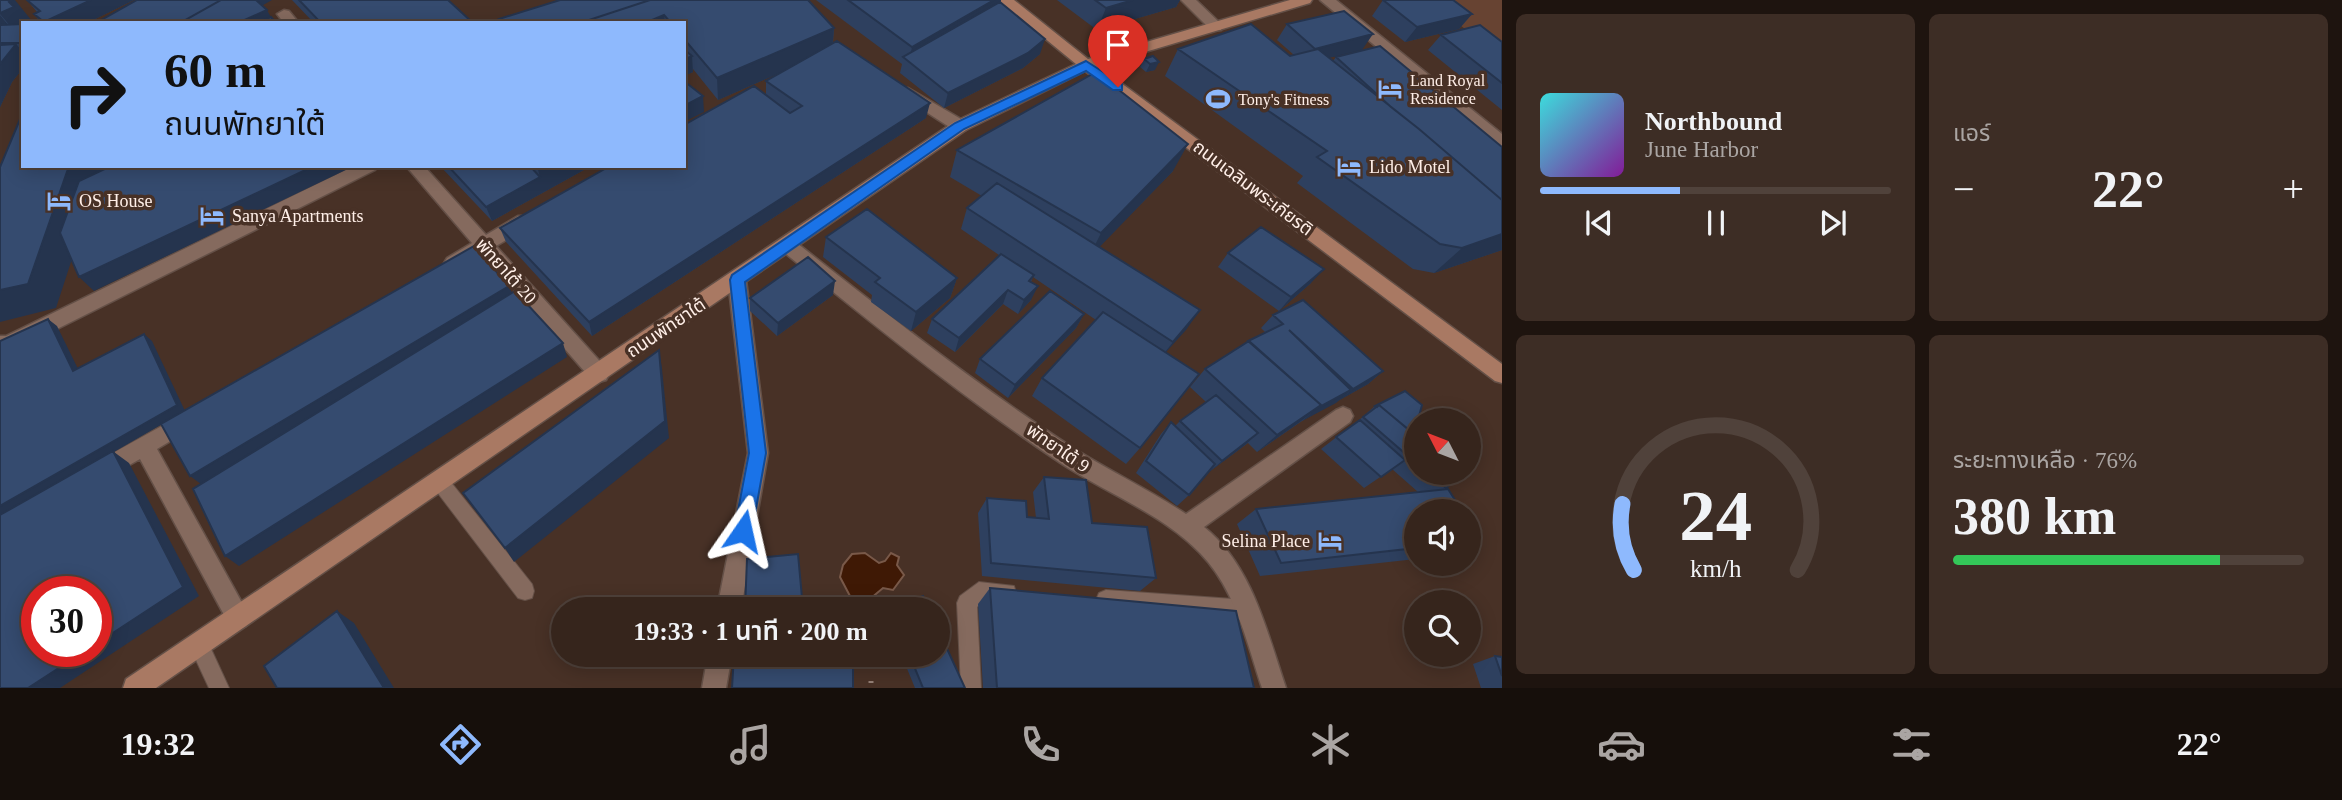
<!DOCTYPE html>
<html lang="th">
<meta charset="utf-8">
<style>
body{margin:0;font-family:"Times New Roman","Noto Sans Thai",serif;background:#3d2d25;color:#f1f3f6;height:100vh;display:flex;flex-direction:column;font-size:26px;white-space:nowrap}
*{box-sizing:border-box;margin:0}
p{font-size:23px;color:#aaa5a3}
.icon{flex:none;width:38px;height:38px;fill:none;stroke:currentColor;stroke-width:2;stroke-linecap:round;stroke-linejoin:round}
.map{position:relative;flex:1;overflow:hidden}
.drawer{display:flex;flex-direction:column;gap:14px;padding:14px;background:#1e140f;width:840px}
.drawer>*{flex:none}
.guide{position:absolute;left:21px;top:21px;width:665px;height:147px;border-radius:0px;box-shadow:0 4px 18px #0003,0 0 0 2px #50423b;background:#8eb9fd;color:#111;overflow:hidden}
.needle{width:46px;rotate:312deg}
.tools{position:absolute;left:1404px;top:408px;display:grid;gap:14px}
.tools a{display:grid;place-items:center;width:77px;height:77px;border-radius:50%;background:#36251c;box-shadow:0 4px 18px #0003,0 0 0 2px #50423b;font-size:35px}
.speed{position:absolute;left:21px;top:576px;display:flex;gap:14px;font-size:35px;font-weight:700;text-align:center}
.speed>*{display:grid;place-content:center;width:91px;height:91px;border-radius:50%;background:#36251c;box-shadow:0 4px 18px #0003,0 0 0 2px #50423b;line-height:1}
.speed .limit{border:10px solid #d22;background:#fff;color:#111}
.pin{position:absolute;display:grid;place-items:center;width:60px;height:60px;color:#fff;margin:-72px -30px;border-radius:50% 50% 50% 0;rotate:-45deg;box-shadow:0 0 7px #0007}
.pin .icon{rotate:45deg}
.me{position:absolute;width:77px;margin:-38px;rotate:11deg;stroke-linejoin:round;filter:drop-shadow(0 0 5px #0008)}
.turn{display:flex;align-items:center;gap:24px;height:147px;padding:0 28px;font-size:32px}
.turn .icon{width:91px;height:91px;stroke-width:2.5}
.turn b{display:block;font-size:49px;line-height:60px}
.big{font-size:52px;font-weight:600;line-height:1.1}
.drawer .widget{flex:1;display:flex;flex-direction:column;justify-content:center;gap:10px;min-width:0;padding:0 24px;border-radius:10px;background:#3d2d25}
.drawer .dial{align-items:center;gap:0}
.dial svg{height:182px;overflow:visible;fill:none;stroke:#50423b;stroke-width:7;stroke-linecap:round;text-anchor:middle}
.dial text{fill:#f1f3f6;stroke:none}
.song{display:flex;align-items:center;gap:21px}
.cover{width:84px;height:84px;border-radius:10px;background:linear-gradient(135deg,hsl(180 70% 55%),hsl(290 70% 35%))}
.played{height:7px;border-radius:4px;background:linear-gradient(90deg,#8eb9fd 40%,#50423b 40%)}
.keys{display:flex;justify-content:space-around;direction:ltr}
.heat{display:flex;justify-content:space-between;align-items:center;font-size:38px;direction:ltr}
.charge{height:10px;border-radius:5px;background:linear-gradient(90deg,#34c759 76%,#50423b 0)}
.drawer .tiles{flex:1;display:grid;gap:14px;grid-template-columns:repeat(2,1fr)}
.trip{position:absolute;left:551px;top:597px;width:399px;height:70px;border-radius:35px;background:#36251c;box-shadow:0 4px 18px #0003,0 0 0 2px #50423b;font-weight:600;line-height:70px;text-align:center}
.menu{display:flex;height:112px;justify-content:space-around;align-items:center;background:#160f0b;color:#aaa5a3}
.menu .icon{width:49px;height:49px}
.menu .on{color:#8eb9fd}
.menu b{font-size:32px;color:#f1f3f6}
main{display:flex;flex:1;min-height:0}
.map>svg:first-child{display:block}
.green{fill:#674332}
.water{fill:#3f1905;stroke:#795949;stroke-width:2}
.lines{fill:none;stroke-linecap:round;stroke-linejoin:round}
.service-casing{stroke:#645047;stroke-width:2}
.minor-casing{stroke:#645047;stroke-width:3}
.secondary-casing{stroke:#645047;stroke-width:3}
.path{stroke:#927e75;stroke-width:5;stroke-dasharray:2 6;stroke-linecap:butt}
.service{fill:#856a5e;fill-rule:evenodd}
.minor{fill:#856a5e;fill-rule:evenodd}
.secondary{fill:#a97963;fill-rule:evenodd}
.wall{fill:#2e405f}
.shaded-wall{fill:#25344e}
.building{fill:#354b6f;stroke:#25344e;stroke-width:2}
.route{fill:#1a73e8;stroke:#114b97;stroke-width:2}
.labels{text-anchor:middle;stroke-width:7;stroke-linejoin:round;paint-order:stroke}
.far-poi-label{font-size:16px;fill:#ffefe8;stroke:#483126;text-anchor:start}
.poi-label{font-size:18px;fill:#ffefe8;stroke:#483126;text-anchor:start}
.street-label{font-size:18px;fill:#ffefe8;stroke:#483126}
</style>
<main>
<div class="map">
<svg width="1502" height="688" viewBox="0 0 1502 688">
<rect width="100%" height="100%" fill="#483126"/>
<!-- green -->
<path class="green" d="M1427,0H1502V57Z"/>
<!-- water -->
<path class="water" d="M865,553L879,563L885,561L891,553L899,557L897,565L904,575L893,590L883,588L870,599L851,598L840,577L843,565L852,554Z"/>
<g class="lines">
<!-- service casing -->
<g class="service-casing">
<path id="service" d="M440,474L446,476L532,584L534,591L532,598L525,600L518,598L434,488L431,482L434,476Z
M979,582L1014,586L1016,593L1014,600L1007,602L983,601L977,607L981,688H961L957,603L960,596Z
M1106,590L1247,600L1254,603L1257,610L1254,617L1247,620L1106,610L1099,607L1096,600L1099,593Z
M199,635L206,638L229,688H209L189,645L192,638Z"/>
</g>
<!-- minor casing -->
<g class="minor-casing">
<path id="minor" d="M1181,0H1196L1221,24V30H1211Z
M1320,0H1336L1502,134V148L1496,146Z
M284,10L289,11L299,23H284L277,14Z
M908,88L966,122L968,126L966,130H954L903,97L900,93L903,89Z
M354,166H377L375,170L15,350L0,352V336H6Z
M406,166H424L486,235L518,216H530L533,221L530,226L496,246L606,368L609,374L606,380L599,382L592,380L482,254L459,268H447L444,263L447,258L472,243Z
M787,238L793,240C885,312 977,386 1075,449C1111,472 1150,490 1186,514L1336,410L1343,407L1350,410L1353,416L1350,422L1204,527C1252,565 1267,632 1286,688H1262C1248,646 1237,597 1208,562C1170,516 1108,495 1059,462C962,397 872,323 781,250L778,245L781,240Z
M737,273L743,275L746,280L768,453L741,609H717L748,453L728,280L731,275Z
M187,412L194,415L197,421L194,427L157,449L246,610L250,618L246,626L238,630L230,626L140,459L101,481L93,478L90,471L93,464Z
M708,654H732L726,688H702Z"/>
</g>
<!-- secondary casing -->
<g class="secondary-casing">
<path id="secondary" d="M998,0H1014L1088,59L1290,0H1312L1310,3L1098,66L1502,364V383L1495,381L1085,71L966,130L156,688H123L126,679L954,122L1076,64Z"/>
</g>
<!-- path -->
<path class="path" d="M871,681V688"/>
<!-- service -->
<use href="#service" class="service"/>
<!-- minor -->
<use href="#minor" class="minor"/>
<!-- secondary -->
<use href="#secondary" class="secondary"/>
</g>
<!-- wall -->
<path class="wall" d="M0,0L32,21L23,23V68L12,82L0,107Z
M27,0H134L87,23H41L34,14L37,12Z
M292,0H448L473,23H314Z
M560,0L834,28L833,43L926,118L592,336L506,242L500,228L766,95V81L786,70L718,100L693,69V72L684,76V23H500L499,19Z
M816,0H1001L1000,2L1040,54L1023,68L944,108L900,73L902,64Z
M1057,0H1180L1176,7L1097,30Z
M1383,0L1472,14L1459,29L1405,42L1372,16Z
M1287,24L1333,61L1336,57L1502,147V250L1434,273L1413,269L1297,183L1303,176L1165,76L1178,49L1290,56L1294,55L1277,40Z
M1441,35L1502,42V110L1428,50Z
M1144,59L1155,70L1146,72L1140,67Z
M957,150L1173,171L1099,247L1200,310L1166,352L1140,448L1126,464L1032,396L1042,378L1096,320L1033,277L1031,282V300L1018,314L1003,304L955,352L927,333L932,319L999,255L961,229L967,208L982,196L950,177Z
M440,166H591L492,221Z
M826,237L957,278L950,298L911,331L871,302L872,295L823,257Z
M1228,253L1311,283L1279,311L1218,267Z
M833,295L777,336L750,311V298Z
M1084,314L1076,328L1008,398L975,373L980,359Z
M1273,315L1383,371L1368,384L1302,421L1257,452L1248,443L1209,472L1189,495L1177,506L1136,473L1161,434L1171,422L1175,426L1180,421L1206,402L1190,387L1205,369L1265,332L1261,328Z
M1375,406L1416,436V472H1459L1445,489L1416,511V559L1260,576L1237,524L1256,509L1418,492L1392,469L1364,488L1321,449L1368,413H1367Z
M1044,477L1092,523L1156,578L1140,591L982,576L978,513L987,498L1027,517L1036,518L1033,492Z
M1468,522L1480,541L1468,547Z
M990,588L1254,688H983L978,604Z
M901,654H938L965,688H915Z
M1495,656L1502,657V688H1481L1473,664Z"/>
<!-- shaded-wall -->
<path class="shaded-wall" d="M12,0H15L32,21L29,23H23V33L18,35L0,14L9,2Z
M91,0H134L87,23L44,22Z
M236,0H272L232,23Z
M994,0H1001L996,17L909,62L912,47Z
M1133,0H1180L1176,7L1097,30L1106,8Z
M267,10L274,23H238Z
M1472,14L1459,29L1405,42L1417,27Z
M0,15L12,30L0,40Z
M664,15L665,23H601Z
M834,28L832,50L718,100L717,78Z
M1373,34L1362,50L1304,64L1315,49Z
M1045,39L1040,54L1023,68L944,108L948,93Z
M16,44L23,52V68L12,82L0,107V64Z
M692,56L693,72L684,76V60Z
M1159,62L1155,70L1146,72L1150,64Z
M703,96L704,112L684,122V106Z
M930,103L926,118L592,336L589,322Z
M1188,144L1173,171L1088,259L1101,233Z
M69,166H110L101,170L56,308L0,322V290Z
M314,166H354L94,291L79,277Z
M537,166H591L492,221L486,207L540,177Z
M1502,234V250L1434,273L1462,248Z
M1324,269L1311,283L1279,311L1291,297Z
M957,278L950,298L911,331L916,312Z
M835,281L833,295L777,336L778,323Z
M509,286L515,300L205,487L190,476Z
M1038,286L1031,300L1018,314L1024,300Z
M1008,290L1003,304L955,352L959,338Z
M1200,310L1186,330L1158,361L1173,342Z
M1084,314L1076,328L1008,398L1015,385Z
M48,319L57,326L82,377L73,371Z
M144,334L152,341L185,411L114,452L129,463L199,596L60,688H28L85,651H96V644L0,517V506Z
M563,343L567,357L239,566L225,556Z
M659,350L662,369L669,438L514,562L505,548Z
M1383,371L1368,384L1338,401L1353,389Z
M1351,390L1336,403L1302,421L1316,409Z
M1321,405L1300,422L1257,452L1277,435Z
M1258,433L1245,445L1209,472L1222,461Z
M337,611L354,623L394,688H384Z"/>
<!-- building -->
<path class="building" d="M0,0H12L9,2L14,7L0,13Z
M27,0H91L44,22L34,14L40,11Z
M137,0H221L180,23H96Z
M221,0H256L267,10L238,23H180Z
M299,0H448L473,23H321Z
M560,0H650L580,23H503L499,19Z
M650,0H808L834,28L717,78L684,39V23H671L664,15L645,23H580Z
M848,0H994L912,47Z
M1095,0H1133L1106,8Z
M1383,0H1453L1472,14L1417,27Z
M1000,2L1045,39L1028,53L948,93L903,57Z
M1344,11L1373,34L1315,49L1287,24Z
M271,17L276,23H257Z
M23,24V40L21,43H0V25Z
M1251,24L1290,56L1318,49L1419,129L1502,200V234L1462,248L1440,244L1317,157L1327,151L1178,49Z
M1480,25L1502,42V83L1441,35Z
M837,41L930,103L589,322L500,228L610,166H684V125L754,86L790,113L802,106L766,81Z
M16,44L0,64V45Z
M1380,46L1502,147V200L1419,129L1391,107L1336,57Z
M684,51H686L692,56L684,60Z
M1153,56L1159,62L1150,64L1144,59Z
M1096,72L1188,144L1101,233L957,150Z
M684,81L703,96L684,106Z
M23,112V166H69L28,284L0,290V167Z
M111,166H314L79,277L60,233L79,181Z
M448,166H530L540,177L486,207Z
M997,183L1200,310L1173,342L967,208Z
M867,209L957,278L916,312L875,282L880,278L826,237Z
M1261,227L1324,269L1291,297L1228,253Z
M474,246L509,286L190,476L161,424Z
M1001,254L1034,275L1029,281L1038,286L1024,300L1008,290L959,338L932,319Z
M808,257L835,281L778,323L750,298Z
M515,291L563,343L225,556L193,489Z
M1050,291L1084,314L1015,385L980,359Z
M1303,300L1383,371L1353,389L1289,330L1351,390L1316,409L1321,405L1248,341L1283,324L1273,315Z
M1103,312L1199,374L1140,448L1042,378Z
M48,319L73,371L144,334L177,405L0,506V341Z
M1249,341L1321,405L1277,435L1205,369Z
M659,350L665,421L505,548L463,493Z
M1405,391L1422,405L1418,420H1416V427L1414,434L1379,405L1377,407L1375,406Z
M1216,395L1258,433L1222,461L1180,421Z
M1379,405L1416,436V463L1363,417Z
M1360,420L1405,460L1381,477L1336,437Z
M1171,422L1215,464L1189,495L1146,461Z
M113,451L183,587L96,644V592H37V651H85L28,688H0V515Z
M1427,472H1459L1462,475L1446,488Z
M1044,477L1086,480L1092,523L1147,527L1156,578L991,563L987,498L1026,501L1027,517L1049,519Z
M1448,489L1462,511H1416V548L1281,563L1256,509Z
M1468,522L1480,541L1468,543Z
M798,554L803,609H745L747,559Z
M990,588L1236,611L1254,688H997Z
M923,596L929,609H890Z
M337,611L384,688H277L264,666Z
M938,629L965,688H923L909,654H938Z
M734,655L853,661V688H732Z
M1495,656L1502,657V676Z"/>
<!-- route -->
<path class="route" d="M1086,61L1122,84V90H1113L1086,71L964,129L745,282L766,453L752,531L750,537L743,540L737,537L734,531L749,453L730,280L732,275L955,123Z"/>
<!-- icons -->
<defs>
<g id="hotel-bare" transform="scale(1.89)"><path d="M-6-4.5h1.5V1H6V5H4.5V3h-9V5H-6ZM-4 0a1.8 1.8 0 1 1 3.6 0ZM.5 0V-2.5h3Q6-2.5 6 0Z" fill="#8eb9fd" stroke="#483126" stroke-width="2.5" paint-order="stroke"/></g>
<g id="stadium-bare" transform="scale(1.89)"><path d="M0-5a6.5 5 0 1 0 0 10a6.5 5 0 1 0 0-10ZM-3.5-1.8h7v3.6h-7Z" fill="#8eb9fd" stroke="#483126" stroke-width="2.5" paint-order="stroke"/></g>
</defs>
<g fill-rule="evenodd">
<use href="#hotel-bare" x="1390" y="89"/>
<use href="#stadium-bare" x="1218" y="99"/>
<use href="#hotel-bare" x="1349" y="167"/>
<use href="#hotel-bare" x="59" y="201"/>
<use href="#hotel-bare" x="212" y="216"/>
<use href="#hotel-bare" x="1330" y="541"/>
</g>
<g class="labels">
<!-- far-poi labels -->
<g class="far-poi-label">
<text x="1410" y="86">Land Royal<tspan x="1410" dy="18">Residence</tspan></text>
<text x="1238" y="105">Tony's Fitness</text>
</g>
<!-- poi labels -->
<g class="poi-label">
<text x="1369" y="173">Lido Motel</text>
<text x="79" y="207">OS House</text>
<text x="232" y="222">Sanya Apartments</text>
<text x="1310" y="547" text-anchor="end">Selina Place</text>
</g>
<!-- street labels -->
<g class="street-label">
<text transform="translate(1253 188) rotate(37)" y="6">ถนนเฉลิมพระเกียรติ</text>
<text transform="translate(506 271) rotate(48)" y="6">พัทยาใต้ 20</text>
<text transform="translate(666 328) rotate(-34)" y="6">ถนนพัทยาใต้</text>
<text transform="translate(1058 448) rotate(34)" y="6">พัทยาใต้ 9</text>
</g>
</g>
</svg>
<div class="tools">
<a><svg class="needle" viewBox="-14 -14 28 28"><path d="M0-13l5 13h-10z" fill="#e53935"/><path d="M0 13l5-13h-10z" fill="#aaa5a3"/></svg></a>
<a><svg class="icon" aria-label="sound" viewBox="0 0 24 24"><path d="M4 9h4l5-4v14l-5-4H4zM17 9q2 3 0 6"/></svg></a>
<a><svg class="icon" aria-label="search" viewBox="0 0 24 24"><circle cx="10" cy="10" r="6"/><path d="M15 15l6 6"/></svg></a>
</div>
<div class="speed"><div class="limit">30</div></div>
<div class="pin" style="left:1118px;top:87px;background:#d93025"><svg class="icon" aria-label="arrive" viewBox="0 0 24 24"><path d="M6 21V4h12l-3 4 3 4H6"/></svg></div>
<svg class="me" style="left:743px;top:531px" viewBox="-20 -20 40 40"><path d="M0-17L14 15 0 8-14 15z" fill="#1a73e8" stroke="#fff" stroke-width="4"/></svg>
<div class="trip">19:33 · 1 นาที · 200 m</div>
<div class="guide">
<div class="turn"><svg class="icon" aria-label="right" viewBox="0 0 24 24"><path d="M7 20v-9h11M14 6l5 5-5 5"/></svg><div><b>60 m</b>ถนนพัทยาใต้</div></div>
</div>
</div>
<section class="drawer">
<div class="tiles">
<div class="widget">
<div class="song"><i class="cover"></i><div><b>Northbound</b><p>June Harbor</p></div></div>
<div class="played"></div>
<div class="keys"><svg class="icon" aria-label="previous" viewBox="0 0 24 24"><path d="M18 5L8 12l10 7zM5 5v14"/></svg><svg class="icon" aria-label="pause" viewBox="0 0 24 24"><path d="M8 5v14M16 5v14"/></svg><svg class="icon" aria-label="next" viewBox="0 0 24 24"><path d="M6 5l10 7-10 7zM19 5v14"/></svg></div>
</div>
<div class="widget"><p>แอร์</p>
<div class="heat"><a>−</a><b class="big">22°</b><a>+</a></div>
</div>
<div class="widget dial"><svg viewBox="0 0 100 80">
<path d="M14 69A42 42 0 1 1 86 69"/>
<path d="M14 69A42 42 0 0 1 9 40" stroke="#8eb9fd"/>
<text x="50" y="56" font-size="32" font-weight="700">24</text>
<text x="50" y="72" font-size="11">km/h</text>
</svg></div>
<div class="widget"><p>ระยะทางเหลือ · 76%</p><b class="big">380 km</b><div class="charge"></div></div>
</div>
</section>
</main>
<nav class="menu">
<b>19:32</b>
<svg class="icon on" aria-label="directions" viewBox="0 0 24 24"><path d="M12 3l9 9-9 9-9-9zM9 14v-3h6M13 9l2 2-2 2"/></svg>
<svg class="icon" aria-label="music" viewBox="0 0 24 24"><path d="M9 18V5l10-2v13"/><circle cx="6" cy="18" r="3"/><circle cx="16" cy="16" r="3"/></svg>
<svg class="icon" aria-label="phone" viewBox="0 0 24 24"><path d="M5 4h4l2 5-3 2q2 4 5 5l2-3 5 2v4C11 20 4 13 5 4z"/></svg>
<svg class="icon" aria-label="climate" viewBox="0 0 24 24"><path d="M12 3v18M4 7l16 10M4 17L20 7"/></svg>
<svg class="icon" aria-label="car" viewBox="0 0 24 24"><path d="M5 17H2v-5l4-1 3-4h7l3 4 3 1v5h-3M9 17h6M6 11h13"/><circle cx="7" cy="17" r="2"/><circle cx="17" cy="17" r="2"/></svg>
<svg class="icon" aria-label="filters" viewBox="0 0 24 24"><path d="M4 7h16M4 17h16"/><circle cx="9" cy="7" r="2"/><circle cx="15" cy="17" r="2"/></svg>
<b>22°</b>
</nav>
